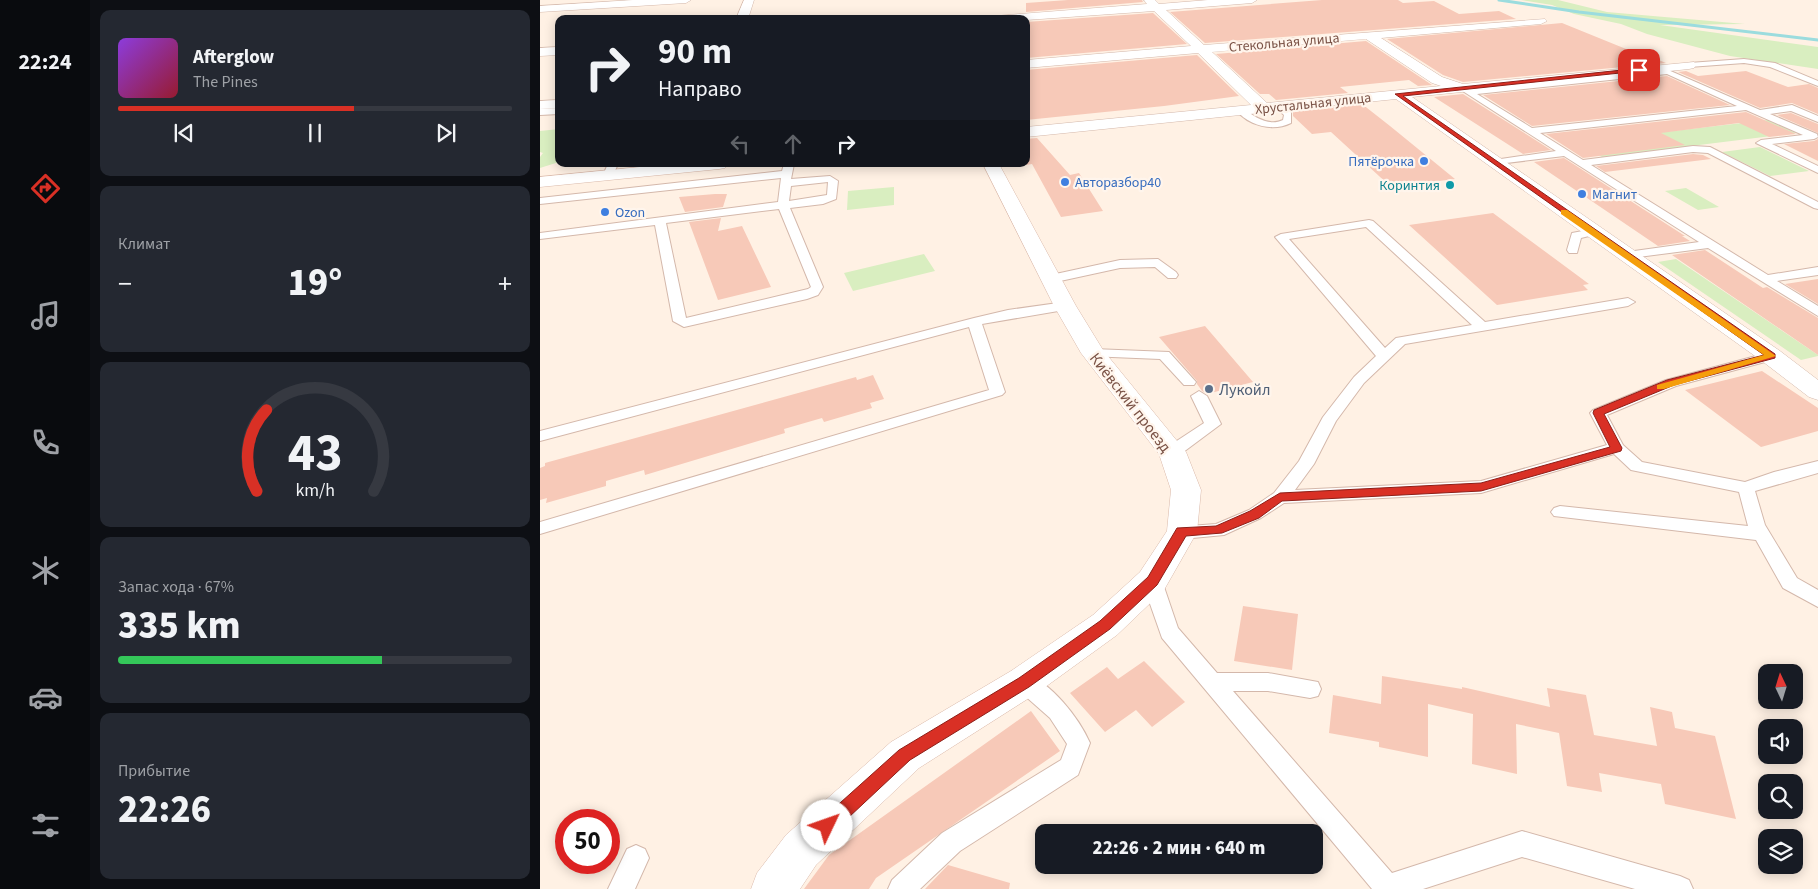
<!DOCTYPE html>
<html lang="ru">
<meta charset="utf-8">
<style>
body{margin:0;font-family:"Source Sans 3",sans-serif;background:#242831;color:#f1f3f6;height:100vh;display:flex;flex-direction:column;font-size:19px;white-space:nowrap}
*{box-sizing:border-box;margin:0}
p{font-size:16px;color:#9ea1a6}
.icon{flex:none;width:28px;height:28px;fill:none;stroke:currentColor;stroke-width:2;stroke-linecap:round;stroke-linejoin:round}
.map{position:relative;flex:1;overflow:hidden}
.drawer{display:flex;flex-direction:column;gap:10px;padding:10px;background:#0d0f14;width:450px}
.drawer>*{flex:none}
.top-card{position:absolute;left:15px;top:15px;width:475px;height:152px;border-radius:10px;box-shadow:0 2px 12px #0003;background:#171b24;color:#f1f3f6;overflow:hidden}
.needle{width:32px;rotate:356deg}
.tools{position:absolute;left:1218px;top:664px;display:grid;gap:10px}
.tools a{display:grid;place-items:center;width:45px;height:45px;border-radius:10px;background:#171b24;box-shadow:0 2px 12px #0003;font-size:25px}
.speed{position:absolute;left:15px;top:809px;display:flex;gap:10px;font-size:25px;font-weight:700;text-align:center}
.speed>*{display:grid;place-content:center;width:65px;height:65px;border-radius:50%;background:#171b24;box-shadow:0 2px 12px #0003;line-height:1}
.speed .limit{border:8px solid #d22;background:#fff;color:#111}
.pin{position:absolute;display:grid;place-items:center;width:42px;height:42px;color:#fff;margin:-21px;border-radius:10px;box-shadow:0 2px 8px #0006}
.me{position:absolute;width:55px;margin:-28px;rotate:48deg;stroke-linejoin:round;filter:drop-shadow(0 0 4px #0008)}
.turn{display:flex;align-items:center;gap:18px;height:105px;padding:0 20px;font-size:22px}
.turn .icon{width:65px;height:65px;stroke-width:2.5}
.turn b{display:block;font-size:35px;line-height:42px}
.lanes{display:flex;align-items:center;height:48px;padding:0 20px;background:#0003;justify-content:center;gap:25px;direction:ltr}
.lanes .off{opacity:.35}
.big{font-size:38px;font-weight:800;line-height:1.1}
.drawer .tile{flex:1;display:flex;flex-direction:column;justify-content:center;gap:8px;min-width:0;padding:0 18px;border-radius:10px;background:#242831}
.drawer .dial{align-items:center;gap:0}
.dial svg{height:130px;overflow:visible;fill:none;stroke:#363941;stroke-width:7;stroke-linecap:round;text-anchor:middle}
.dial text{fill:#f1f3f6;stroke:none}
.song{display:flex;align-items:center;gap:15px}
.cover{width:60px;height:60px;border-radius:8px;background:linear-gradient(135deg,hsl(270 70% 55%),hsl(350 70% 35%))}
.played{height:5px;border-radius:2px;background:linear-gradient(90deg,#d93025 60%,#363941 60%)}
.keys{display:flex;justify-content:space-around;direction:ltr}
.heat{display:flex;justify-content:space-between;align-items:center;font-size:28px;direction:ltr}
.charge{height:8px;border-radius:4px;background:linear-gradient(90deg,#34c759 67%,#363941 0)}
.trip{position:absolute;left:495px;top:824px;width:288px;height:50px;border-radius:10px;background:#171b24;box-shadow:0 2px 12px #0003;font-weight:800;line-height:50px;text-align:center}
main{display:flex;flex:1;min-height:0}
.tab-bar{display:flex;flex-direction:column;width:90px;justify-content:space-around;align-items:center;background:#090b0e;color:#9ea1a6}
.tab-bar .icon{width:35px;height:35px}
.tab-bar .on{color:#d93025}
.tab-bar b{font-size:22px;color:#f1f3f6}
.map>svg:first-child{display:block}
.green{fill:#d9eec0}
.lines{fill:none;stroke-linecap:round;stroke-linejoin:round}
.stream{stroke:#9bdcde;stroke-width:3}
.building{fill:#f7c9b8}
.lane-casing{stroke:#d4b8ab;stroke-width:2}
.street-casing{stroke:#d4b8ab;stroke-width:1}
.secondary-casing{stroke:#dab9aa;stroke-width:1}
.lane{fill:#fff;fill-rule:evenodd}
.street{fill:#fff;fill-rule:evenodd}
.secondary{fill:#fff;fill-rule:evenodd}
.route{fill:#d93025;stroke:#8d1f18}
.slow{fill:#f59e0b}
.shop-dot{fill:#3f7fe0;stroke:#fff5ec;stroke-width:2}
.culture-dot{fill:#0f9aa8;stroke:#fff5ec;stroke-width:2}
.service-dot{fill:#5c6f8a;stroke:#fff5ec;stroke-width:2}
.labels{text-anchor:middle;stroke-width:4.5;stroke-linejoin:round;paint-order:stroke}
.far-street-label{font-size:14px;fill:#7a5246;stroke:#fff5ec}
.far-shop-label{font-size:14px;fill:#366cbe;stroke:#fff5ec;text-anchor:start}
.far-culture-label{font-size:14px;fill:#0d838f;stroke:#fff5ec;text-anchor:end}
.service-label{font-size:16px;fill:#4e5e75;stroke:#fff5ec;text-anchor:start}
.street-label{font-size:16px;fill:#7a5246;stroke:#fff5ec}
</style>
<main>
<nav class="tab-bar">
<b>22:24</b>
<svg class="icon on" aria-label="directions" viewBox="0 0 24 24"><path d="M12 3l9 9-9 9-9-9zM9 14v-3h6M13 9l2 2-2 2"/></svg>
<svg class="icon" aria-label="music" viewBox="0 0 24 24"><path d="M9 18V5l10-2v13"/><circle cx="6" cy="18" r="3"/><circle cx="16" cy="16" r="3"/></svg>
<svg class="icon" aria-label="phone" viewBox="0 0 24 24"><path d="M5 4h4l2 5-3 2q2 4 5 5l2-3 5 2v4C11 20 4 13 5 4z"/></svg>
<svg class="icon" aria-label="climate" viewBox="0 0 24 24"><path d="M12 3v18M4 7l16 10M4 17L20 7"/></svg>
<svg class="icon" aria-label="car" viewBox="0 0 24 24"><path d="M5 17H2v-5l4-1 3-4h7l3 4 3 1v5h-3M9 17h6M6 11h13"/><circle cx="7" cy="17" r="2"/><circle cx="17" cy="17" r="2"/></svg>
<svg class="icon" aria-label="filters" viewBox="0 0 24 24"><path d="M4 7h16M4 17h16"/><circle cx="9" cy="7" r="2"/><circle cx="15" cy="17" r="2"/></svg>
</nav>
<section class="drawer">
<div class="tile">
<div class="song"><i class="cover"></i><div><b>Afterglow</b><p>The Pines</p></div></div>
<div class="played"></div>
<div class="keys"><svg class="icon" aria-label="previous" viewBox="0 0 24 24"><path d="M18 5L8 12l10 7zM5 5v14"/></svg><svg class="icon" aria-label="pause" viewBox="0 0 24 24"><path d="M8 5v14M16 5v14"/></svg><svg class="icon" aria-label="next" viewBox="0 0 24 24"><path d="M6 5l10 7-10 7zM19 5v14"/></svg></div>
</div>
<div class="tile"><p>Климат</p>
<div class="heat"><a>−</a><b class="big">19°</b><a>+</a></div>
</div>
<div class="tile dial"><svg viewBox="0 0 100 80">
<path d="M14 69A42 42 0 1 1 86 69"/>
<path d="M14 69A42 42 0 0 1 20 19" stroke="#d93025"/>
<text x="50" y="56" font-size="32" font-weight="700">43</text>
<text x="50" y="72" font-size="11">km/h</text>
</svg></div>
<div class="tile"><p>Запас хода · 67%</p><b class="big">335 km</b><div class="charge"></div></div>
<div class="tile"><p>Прибытие</p><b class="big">22:26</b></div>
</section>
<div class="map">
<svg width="1278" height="889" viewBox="0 0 1278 889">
<rect width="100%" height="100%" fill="#fff1e4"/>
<!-- green -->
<path class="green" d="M981,0H1018L1067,12L1205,24L1120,25L1278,47V69L1190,56L1107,34L1081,24L1034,14L1012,5Z
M1228,120L1256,133L1062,157L1038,142Z
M19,129V162L0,168V157L3,153L0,152V131Z
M1220,147L1269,171L1230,176L1182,152Z
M354,187V205L307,210L308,191Z
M1146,188L1179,207L1158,210L1125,191Z
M384,254L395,271L313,291L304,273Z
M1136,259L1278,355V356L1261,360L1118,262Z"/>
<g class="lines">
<!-- stream -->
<path class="stream" d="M959,0L1039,12L1278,40"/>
</g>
<!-- building -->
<path class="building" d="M528,0H602L603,2L486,12V3Z
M782,0H858L863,3L894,1L919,14L959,11L976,19L665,43L630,12Z
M613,13L647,44L486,58V22Z
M1022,23L1091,51H1097L1126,63L923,82L903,75L847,39Z
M826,41L892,85L878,86L869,80L800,87L808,93L736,100L729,94H720L676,54Z
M657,55L699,96L624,106L486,120V70Z
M1146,71L1158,76L1206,71L1248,87L1269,84L1278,88V114L1252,103L1220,108L1138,72Z
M1127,76L1190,105L992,126L943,95Z
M923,94L1011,150L983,154L894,97Z
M822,104L850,126L915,179L851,187L791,132L772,134L753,116V112Z
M1206,112L1256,134L1229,137L1199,123L1121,133L1145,145L1043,158L1006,134Z
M1251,113L1278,124V133L1237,115Z
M497,138L530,175L539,173L563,211L521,217L492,164L486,165V139Z
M1278,139V161L1244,144L1274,141Z
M1153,154L1163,155L1171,159L1065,172L1056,166Z
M1024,158L1145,236H1142L1150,241L1118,246L994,162Z
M175,194H187L183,207L145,212L139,197Z
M953,213L1049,284L1043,285L1048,290L957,305L869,225Z
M181,218L178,231L202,226L231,287L178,300L149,222Z
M1165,250L1223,288L1227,287L1278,318V355L1132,255Z
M1278,279V304L1245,284Z
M665,326L713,382L667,394L662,391L657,384V381L619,337Z
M1222,371L1278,408V431L1221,447L1145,390Z
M333,375L344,399L330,403L332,408L284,422L282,418L244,429L245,433L105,475L104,470L66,481V486L6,503L7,498L0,500V468L5,466V463L316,377L317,380Z
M703,606L758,614L752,670L694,661Z
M604,661L645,702L612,727L596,710L565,732L530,693L567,667L578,679Z
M842,676L922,689V687L1010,707L1007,688L1046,695L1054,735L1117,746L1110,707L1132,712L1135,728L1175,736L1196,819L1125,804L1121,784L1059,773L1062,792L1027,786L1019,733L976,724L977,774L932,764L933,714L888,704V757L839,747V742L789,733L793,695L841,704Z
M491,711L520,751L336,878L329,889H264L289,855Z
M408,865L470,883L469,889H385Z"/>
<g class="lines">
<!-- lane casing -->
<g class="lane-casing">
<path id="lane" d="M1204,59L1235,63L1278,81V86L1230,67L1204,63L1149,67L1145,65L1149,63Z
M1119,66L1220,110L1252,105L1278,116V122L1251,111L1230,114L1277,134L1278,137L1274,139L1232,144L1278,166V173L1216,143L1221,140L1263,135L1206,110L1000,133L1043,160L1153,146L1170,147L1278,202V209L1274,208L1168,153L1153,152L1051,165L1228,275L1278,267V275L1237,281L1278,306V316L1168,248L1083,259L1081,256L1087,252L1159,242L1024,156L950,165L949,163L954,160L1016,151L918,88L922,86L930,89L1118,71L1115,68ZM1127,74L1197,106L992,128L937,94Z
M736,104H742L751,112V123C733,132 709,126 696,110L703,108C714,117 729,127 743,120L744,115L736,108Z
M19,108V114L0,115V109Z
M68,164H78L72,177L68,178L63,175Z
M244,164H254L251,179L290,176L298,181L296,199L283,204L250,208L283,287L278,295L267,299L144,327L133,321L115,225L0,239V233L238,202L241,178L0,204V198L242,171ZM288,182L287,195L249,201L251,186ZM239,209L271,287L268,289L146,318L126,223Z
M829,220L833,221L945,322L1088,298L1095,302L1088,306L865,344L824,383L796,421L774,464L755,490L941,481L1067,445L1050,413L1053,410L1126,380L1231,352L1238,356L1236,359L1136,386L1067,415L1083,445L1102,462L1205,482L1234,472L1278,461V473L1215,491L1225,525L1257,578L1278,590V607L1243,588L1216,540L1014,516L1011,512L1014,508L1020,506L1208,526L1199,492L1091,470L1074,454L941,493L744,503L721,518L684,535L642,539L636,537L633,532L636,527L676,524L709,510L734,493L759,461L783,417L814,377L836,356L735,237L741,234ZM826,227L932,325L856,338L845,348L749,239Z
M1053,229L1059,232L1057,234L1041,238L1037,253H1029L1027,250L1032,233Z
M618,259L636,272L638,275L636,278H628L615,267L580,268L511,283L505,279L511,275L580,260Z
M525,302L532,306L530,309L442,324L465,392L462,395L0,534V522L449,390L429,327L0,441V431L434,318L468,310Z
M553,349L629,352L656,382L654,385H644L620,359L548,356L546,353Z
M659,391L667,396L681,424L638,456H626L624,452L626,448L664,423L651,396Z
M612,574L619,576L622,581L638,628L677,673H728L778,682L781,689L778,696L770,698L728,691H693L852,873L982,831L1140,876L1149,880L1153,889H1095L982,857L883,889H832L622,638L602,581L605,576Z
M484,673C511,682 539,718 550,743L538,775L420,851L380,889H348L352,880L402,833L521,760L527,744L510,718L476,688L473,682L476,676Z
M96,845L105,849L109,858L95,889H68L87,849Z"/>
</g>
<!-- street casing -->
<g class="street-casing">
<path id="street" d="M93,0H151L146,3L0,12V6Z
M204,0H214L208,19H196Z
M604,0H615L619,4L668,0H717L712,3L626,10L664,45L1005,19L1007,21L1001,24L841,38L902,77L923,84L1154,62L1156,65L1154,68L1149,69L872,97L1240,351L1278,380V400L1269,397L1222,361L856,99L486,137V127L711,105L658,53L486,68V60L651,46L614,11L486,20L449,19L455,16L607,4ZM826,39L892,83L901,86L727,103L672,52Z
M19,47V55L0,56V48Z
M19,100V108L0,109V101Z"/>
</g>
<!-- secondary casing -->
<g class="secondary-casing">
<path id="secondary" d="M130,164H187L185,168L179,169L0,187V177Z
M443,164H459L536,306L563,350L646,452L661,490L657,532L624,590L577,635L497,693L379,768L276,865L260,889H211L217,873L246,835L351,742L471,671L553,615L600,572L627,531L631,490L619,454L541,353L514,306Z"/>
</g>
<!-- lane -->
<use href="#lane" class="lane"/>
<!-- street -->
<use href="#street" class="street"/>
<!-- secondary -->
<use href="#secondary" class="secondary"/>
</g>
<!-- route -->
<path class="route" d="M1101,68L1099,71L863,96L1235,354V358L1134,385L1064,414L1082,448L1081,451L941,491L742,501L719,518L682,533L646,536L617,585L570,629L489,687L370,760L293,832L287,835L281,832L278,826L281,820L359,750L479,678L560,621L608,577L637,528L676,526L710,511L740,493L941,483L1070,447L1053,413L1054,410L1127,380L1224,355L855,94Z"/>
<!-- slow -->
<path class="slow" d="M1021,210H1027L1236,356L1124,389H1117V385L1224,355L1021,214Z"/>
<!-- markers -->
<g class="shop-dot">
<circle cx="884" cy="161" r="5"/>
<circle cx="525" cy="182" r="5"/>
<circle cx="1042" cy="194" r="5"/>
<circle cx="65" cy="212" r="5"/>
</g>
<circle class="culture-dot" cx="910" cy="185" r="5"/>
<circle class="service-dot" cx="669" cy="389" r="5"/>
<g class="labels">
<!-- far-street labels -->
<g class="far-street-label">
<text transform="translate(744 42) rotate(-5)" y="5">Стекольная улица</text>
<text transform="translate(773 103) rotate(-6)" y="5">Хрустальная улица</text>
</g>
<!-- far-shop labels -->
<g class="far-shop-label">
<text x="874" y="166" text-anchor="end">Пятёрочка</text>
<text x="535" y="187">Авторазбор40</text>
<text x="1052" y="199">Магнит</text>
<text x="75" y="217">Ozon</text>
</g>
<!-- far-culture labels -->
<g class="far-culture-label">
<text x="900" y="190">Коринтия</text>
</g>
<!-- service labels -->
<g class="service-label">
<text x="679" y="395">Лукойл</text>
</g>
<!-- street labels -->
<g class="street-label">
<text transform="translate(591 402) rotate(52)" y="6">Киёвский проезд</text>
</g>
</g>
</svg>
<div class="tools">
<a><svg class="needle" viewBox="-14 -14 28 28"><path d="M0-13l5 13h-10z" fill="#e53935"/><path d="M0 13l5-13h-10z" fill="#9ea1a6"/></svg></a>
<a><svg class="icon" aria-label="sound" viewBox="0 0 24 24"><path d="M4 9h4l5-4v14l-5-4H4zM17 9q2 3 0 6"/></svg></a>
<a><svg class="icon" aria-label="search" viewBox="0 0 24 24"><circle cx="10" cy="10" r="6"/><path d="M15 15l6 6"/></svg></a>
<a><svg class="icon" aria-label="layers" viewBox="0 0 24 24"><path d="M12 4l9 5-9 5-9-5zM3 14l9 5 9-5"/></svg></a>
</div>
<div class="speed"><div class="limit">50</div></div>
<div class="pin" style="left:1099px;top:70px;background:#d93025"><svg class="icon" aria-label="arrive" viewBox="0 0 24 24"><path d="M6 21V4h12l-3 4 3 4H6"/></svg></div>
<svg class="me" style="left:287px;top:826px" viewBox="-20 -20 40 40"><circle r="19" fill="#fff"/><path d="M0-13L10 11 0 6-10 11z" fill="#d93025"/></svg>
<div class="trip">22:26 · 2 мин · 640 m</div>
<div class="top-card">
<div class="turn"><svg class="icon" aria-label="right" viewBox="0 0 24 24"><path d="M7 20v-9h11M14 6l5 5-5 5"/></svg><div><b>90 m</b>Направо</div></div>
<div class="lanes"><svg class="icon off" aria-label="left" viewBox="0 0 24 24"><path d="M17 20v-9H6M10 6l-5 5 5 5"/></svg><svg class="icon off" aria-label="ahead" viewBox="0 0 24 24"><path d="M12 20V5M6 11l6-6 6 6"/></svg><svg class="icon" aria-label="right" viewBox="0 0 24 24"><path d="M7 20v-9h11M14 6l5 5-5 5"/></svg></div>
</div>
</div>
</main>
